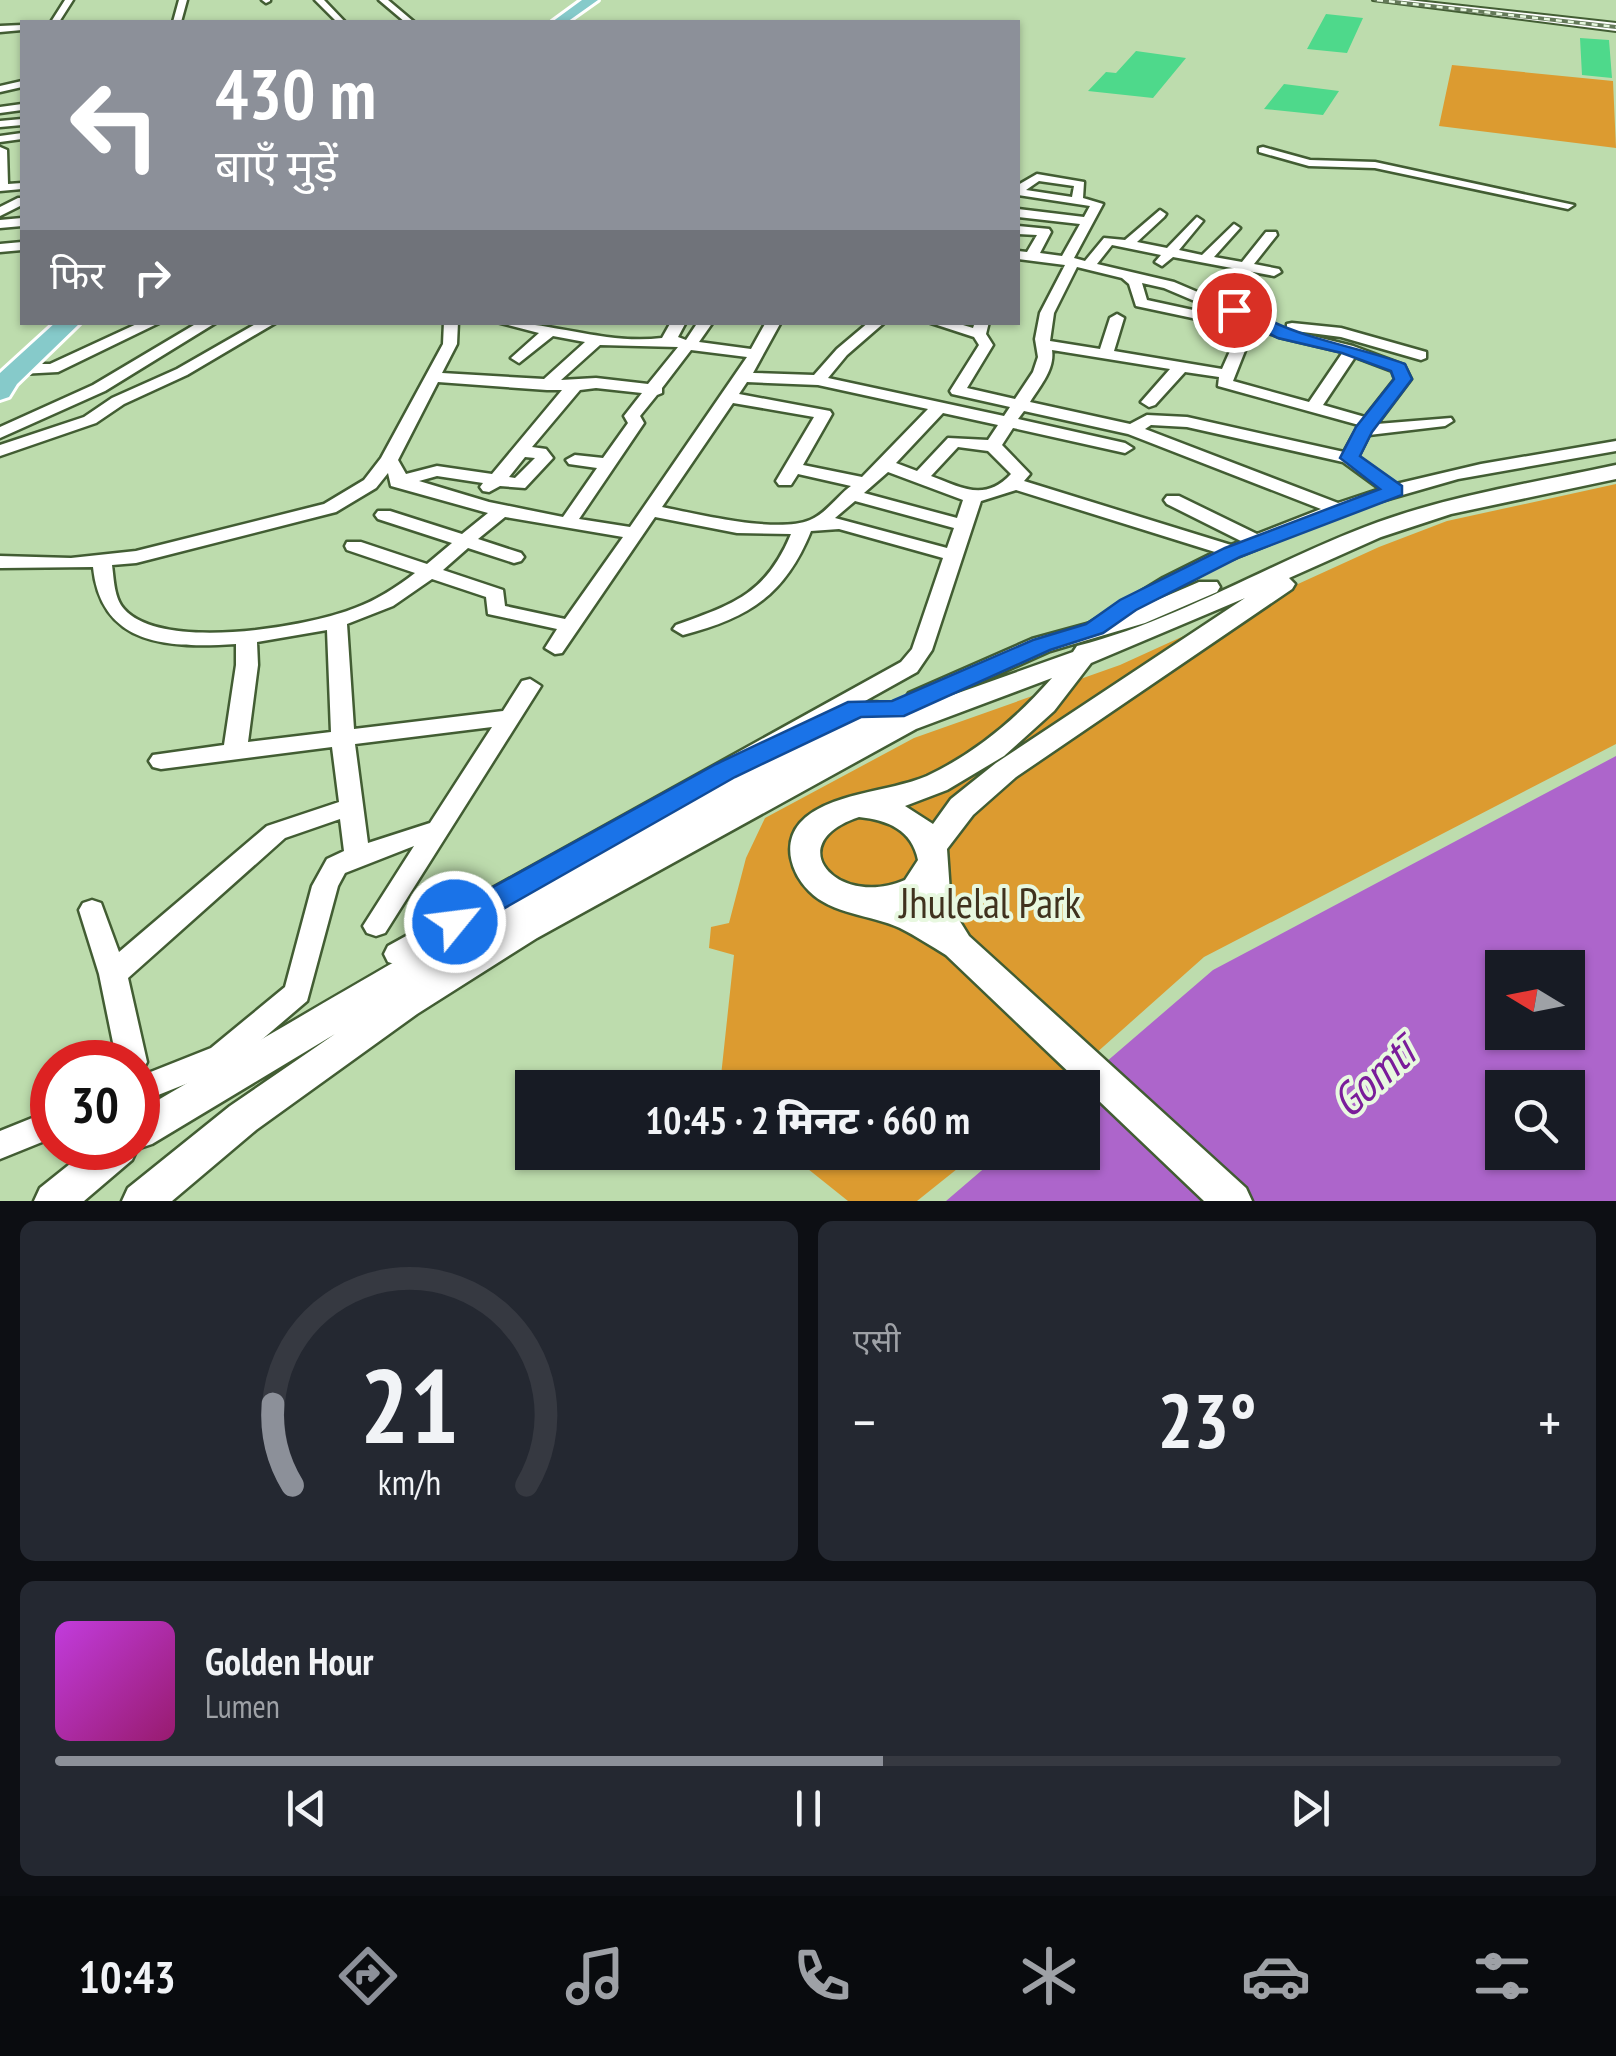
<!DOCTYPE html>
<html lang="hi">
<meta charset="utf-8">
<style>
body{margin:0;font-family:"PT Sans Narrow","Noto Sans Devanagari",sans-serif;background:#242831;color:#f1f3f6;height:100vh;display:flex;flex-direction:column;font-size:38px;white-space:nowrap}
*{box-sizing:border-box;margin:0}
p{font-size:32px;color:#9ea1a6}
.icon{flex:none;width:55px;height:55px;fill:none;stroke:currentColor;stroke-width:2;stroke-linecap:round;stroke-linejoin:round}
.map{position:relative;height:1201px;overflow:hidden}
.drawer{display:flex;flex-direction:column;gap:20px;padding:20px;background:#0d0f14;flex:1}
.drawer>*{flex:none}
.banner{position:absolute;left:20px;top:20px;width:1000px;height:305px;border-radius:0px;box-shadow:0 2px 8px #0004;background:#8c9099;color:#fff;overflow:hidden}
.needle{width:65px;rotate:280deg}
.fabs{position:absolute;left:1485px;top:950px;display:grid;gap:20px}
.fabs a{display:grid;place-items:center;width:100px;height:100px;border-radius:0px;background:#171b24;box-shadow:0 2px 8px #0004;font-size:50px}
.speed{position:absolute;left:30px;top:1040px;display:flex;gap:20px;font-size:50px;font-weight:700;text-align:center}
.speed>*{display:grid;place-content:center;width:130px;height:130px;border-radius:50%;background:#171b24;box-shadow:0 2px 8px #0004;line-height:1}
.speed .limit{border:15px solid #d22;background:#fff;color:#111}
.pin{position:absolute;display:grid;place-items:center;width:85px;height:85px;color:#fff;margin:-42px;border:5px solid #fff;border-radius:50%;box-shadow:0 2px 10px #0007}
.me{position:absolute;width:110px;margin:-55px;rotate:61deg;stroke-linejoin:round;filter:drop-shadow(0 0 8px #0008)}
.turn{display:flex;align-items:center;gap:35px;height:210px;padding:0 30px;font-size:45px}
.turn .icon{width:130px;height:130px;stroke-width:2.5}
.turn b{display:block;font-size:70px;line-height:85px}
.then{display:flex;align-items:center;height:95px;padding:0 30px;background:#0003;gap:20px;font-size:38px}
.big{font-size:75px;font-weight:800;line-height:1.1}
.drawer .card{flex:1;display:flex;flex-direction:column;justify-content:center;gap:15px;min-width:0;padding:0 35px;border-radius:15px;background:#242831}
.drawer .dial{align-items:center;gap:0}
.dial svg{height:260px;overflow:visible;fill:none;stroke:#363941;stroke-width:7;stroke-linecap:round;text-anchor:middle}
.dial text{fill:#f1f3f6;stroke:none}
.song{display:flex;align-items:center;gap:30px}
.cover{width:120px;height:120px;border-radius:15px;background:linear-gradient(135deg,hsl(290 70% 55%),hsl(320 70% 35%))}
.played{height:10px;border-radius:5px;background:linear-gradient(90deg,#8c9099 55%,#363941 55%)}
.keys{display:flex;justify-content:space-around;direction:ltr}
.heat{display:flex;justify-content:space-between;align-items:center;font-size:55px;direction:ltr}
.drawer .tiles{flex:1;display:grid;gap:20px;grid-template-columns:1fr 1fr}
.card:last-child{grid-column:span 2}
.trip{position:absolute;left:515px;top:1070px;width:585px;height:100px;border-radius:0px;background:#171b24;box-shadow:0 2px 8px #0004;font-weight:800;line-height:100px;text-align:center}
.menu{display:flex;height:160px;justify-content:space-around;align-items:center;background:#090b0e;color:#9ea1a6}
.menu .icon{width:70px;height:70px}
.menu .on{color:#8c9099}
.menu b{font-size:45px;color:#f1f3f6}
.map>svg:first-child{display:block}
.green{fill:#dc9b30}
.water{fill:#ad65cb;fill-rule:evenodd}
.building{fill:#4ed98b}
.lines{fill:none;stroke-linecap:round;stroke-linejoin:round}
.minor-casing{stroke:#425d33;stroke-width:5}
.tertiary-casing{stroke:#425d33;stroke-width:5}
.secondary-casing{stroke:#425d33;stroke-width:4}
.primary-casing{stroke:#fff;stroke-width:6}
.minor{fill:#fff;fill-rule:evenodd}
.tertiary{fill:#fff;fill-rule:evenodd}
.secondary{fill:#fff;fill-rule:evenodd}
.primary{fill:#86caca;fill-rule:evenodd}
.rail-casing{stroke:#647959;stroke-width:4}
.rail{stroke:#e8f8e0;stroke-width:2.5;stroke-dasharray:6;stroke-linecap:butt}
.route{fill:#1a73e8;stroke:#114b97;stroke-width:2.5}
.labels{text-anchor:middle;stroke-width:8;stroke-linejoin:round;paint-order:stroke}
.near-park-label{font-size:42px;fill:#40321e;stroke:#e8f8e0}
.near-water-label{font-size:45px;font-style:italic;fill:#7a1d9a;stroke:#e8f8e0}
</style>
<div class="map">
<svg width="1616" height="1201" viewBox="0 0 1616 1201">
<rect width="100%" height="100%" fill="#bddcad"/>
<!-- green -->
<path class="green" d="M1452,65L1613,81L1616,148L1439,126Z
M1616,484V744L1204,957L1058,1087H730L721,1076L734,955L709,948L711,927L729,923L746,858L765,818L914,738L1120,665L1379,547L1447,521Z
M788,1153H977L917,1201H848Z"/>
<!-- water -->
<path class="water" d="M1616,756V1201H946L1002,1153L1082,1152V1088L1077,1087L1213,970ZM1502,968H1568V1032H1502ZM1502,1088H1568V1152H1502Z"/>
<!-- building -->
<path class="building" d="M1326,14L1363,18L1347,53L1307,49Z
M1580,38L1609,40L1612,78L1582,75Z
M1136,51L1186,58L1153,98L1088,91L1106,72L1116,73Z
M1284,84L1339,91L1323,115L1264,109Z"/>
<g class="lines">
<!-- minor casing -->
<g class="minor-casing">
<path id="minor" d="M65,0H73L59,22H51Z
M179,0H187L181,22H173Z
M262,0H270V1L266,3Z
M315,0H324L345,22H337Z
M379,0H388L414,22H405Z
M22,25V30L0,32V26Z
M22,81V87L0,92V86Z
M22,104V110L0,113V107Z
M22,119V125L0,127V121Z
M22,133V139L0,142V136Z
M0,147L7,150L8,184L22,183V189L0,191Z
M1263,147L1310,160L1375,162L1574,205L1568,209L1375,168L1309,166L1259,152V148Z
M1037,174L1084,182L1083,198L1103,204L1074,258L1085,261L1104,238L1125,240L1160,210L1166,214L1164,217L1137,242L1167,248L1197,217L1203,221L1179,250L1202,255L1234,224L1240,228L1214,257L1242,262L1266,232H1276L1277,235L1254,264L1279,269L1281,272L1274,276L1173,257L1162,266L1155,262L1161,255L1112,245L1097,264L1174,282L1287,330V324L1292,323L1341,328L1426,352V358L1421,360L1341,337L1288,330L1353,346L1404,365L1411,379L1377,424L1451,418L1453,421L1445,426L1369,435L1358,457L1396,484L1481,464L1616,441V451L1458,479L1357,508L1220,564L1095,634L1085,628L1088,624L1163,578L1215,552L1016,490L981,501L932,650L917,672L865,701L903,705L906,710L903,715H861L840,724L831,720L398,965L388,962L384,954L388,946L901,662L912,649L943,558L839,529L811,531C785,595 749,618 683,635L673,629L676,625C734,604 766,594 791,534L737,533L655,517L562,653L555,654L545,648L557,629L488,614L486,597L432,579L393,606L347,624L354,729L503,711L522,681L530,679L541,686L385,933L376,936L367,933L363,926L414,846L345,873L338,886L307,1001L231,1066L138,1103V1077L211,1048L285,987L312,886L327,859L344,851L340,819L285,838L128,978L147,1062L142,1071L138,1073V1062H117L99,974L79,910L83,903L92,900L101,903L119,952L267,826L339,802L332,747L161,769L153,767L149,761L153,755L224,745L236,665V644C170,648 101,647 93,567L0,568V556L71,558L136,551L324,504L364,480L381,458L443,344L444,322H458L457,344L442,373L544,379L585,342L553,336L519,363L511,358L539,333L497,322C553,322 606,345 662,338L671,322H686L678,337L686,340L698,322H713L699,342L751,349L766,322H781L753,373L814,375L837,349L869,322H885L847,355L828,378L1004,416L1010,407L952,394L950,391L979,345L974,337L928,322H953L973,328L975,322H989L986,334L993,345L967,388L1015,399L1033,372L1038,357L1035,339L1040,313L1065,265L1018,259V251L1027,252L1037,235L1018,234V226L1049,229L1051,232L1040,253L1062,256L1080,224L1018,217V209L1084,217L1090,206L1018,195V185ZM1039,181L1074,186L1072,197L1026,190ZM1077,267L1122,278L1129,284L1136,306L1216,323L1236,319L1247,324L1234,342L1222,369L1114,351L1124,318L1117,314L1110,318L1100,349L1050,341L1054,313ZM1142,283L1164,288L1223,313L1216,315L1147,300ZM1259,329L1279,337L1343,352L1309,402L1233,381L1248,343ZM600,345L678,347L648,384L596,378L561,380ZM691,350L747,357L630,527L579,519L644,423L640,416L657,395L662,393V388ZM1052,350L1170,369L1141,402L1149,407L1155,405L1185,372L1219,377L1218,386L1359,425L1344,452L1187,417L1147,415L1130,424L1030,402C1040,386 1055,369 1052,350ZM1355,357L1392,371L1395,379L1365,417L1323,405ZM438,382L547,390H562L492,474L437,466L406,474L398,460ZM747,382L818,385L928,409L862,477L803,465L832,414L830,411L739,394ZM596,388L642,393L624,416L628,423L603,458L575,455L566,460L569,464L597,468L563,517L489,502L419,481L437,476L483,483L480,487L483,491L489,492L500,486L525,488L553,458L546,449L532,447L580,390ZM733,403L814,417L776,481L779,485H791L798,474L851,486C839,494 826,514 810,520C777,534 698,514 662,507ZM1024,411L1128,434L1321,509L1257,534L1179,496H1167L1164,500L1167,504L1241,541L1231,545L1024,481L1030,474L1002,445L1013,428L1125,453L1133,448L1125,443L1018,419ZM943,413L998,425L988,440L948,438L917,471L896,463ZM1151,425L1187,427L1343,462L1380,489L1338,503L1145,429ZM958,447L988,451L1011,474C985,502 962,488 931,476ZM525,457L535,458L515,478L509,477ZM888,472L963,500L957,518L864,493ZM388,473L391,486L488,513L462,534L390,511H378L375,515L378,519L452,543L427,564L361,542H347L345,546L347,550L415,573C397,587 377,600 355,608C308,627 162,652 124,609C114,598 114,579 112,565L136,563L336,512L376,488ZM855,501L954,528L947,548L835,518ZM505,517L623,537L565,619L505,606L503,590L443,570L468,548L514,563L521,561L524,557L521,553L478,539ZM327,630L331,732L248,742L258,665L257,642ZM492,727L430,823L368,843L355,744Z
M18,198H22V205L0,216V207Z
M22,218V226L0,228V220Z
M22,242V250L0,252V244Z
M141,322H161L58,372L20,374L12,369L20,364H50Z
M199,322H217L105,391L0,438V427L93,385Z
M259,322H277L187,375L124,404L96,423L0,456V445L84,417L112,398L177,369Z
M52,1110V1138L0,1159V1131Z"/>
</g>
<!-- tertiary casing -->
<g class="tertiary-casing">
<path id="tertiary" d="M1616,465V479L1451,514L1381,537L1289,578L1295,584L1292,589L1016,777L973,815L947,849L951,907L969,936L1246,1188L1252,1201H1204L946,955C931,946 916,936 900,928C872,915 831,914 809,891C791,873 782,844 800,823C826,793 890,792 927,776C976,753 1017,718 1052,678L916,729L537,938L417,1014L256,1130L172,1201H122L128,1188L230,1106L335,1034L152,1144L137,1149L132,1160L84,1201H34L40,1188L90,1148H138V1112C227,1060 840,694 893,709L897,715L918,708L905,699L909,693L1032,639L1127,613L1199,582H1217L1220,587L1217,592L1145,623L1050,651L947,697L1073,652L1077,646C1176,621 1268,564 1365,527C1445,496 1532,483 1616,465ZM1245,598L996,763L951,799L933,824L905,806L947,790L1004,756L1054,711L1091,663ZM859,817C888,820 912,830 918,860L905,880C839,909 778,844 859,817Z"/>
</g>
<!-- secondary casing -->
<g class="secondary-casing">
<path id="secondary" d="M1373,0H1408L1616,23V31Z"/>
</g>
<!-- primary casing -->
<g class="primary-casing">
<path id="primary" d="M582,0H598L567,22H552Z
M56,322H81L17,384L9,397L0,400V373Z"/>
</g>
<!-- minor -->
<use href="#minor" class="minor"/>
<!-- tertiary -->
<use href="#tertiary" class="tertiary"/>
<!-- secondary -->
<use href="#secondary" class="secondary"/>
<!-- primary -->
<use href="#primary" class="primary"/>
<!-- rail casing -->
<g class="rail-casing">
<path id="rail" d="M1377,0L1616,27"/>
</g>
<!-- rail -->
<use href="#rail" class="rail"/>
</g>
<!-- route -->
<path class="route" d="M1228,306C1243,304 1258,315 1271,321C1313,341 1361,348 1405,364L1412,379L1372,432L1360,456L1402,486V495L1240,557L1136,610L1103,633L1050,650L904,716L861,717L735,777L466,930L455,934L444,930L440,922L444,914L716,764L848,702L892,701L1033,640L1086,624L1120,600L1225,548L1380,489L1340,458L1356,427L1394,379L1391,371L1342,353L1278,338L1228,313Z"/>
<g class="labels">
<!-- near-park labels -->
<g class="near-park-label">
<text x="990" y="918">Jhulelal Park</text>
</g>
<!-- near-water labels -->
<g class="near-water-label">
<text transform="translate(1373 1077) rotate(-42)" y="16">Gomtī</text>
</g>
</g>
</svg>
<div class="fabs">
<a><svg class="needle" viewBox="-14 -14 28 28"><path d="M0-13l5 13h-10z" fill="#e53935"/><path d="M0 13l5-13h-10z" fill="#9ea1a6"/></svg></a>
<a><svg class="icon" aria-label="search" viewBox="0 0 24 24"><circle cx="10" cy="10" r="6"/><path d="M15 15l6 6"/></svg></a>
</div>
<div class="speed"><div class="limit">30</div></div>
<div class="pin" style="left:1234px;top:310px;background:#d93025"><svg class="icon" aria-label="arrive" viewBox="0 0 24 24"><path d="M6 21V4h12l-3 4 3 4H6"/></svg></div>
<svg class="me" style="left:455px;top:922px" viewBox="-20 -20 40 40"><circle r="17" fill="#1a73e8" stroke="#fff" stroke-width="3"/><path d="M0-11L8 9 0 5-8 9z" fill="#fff"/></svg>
<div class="trip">10:45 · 2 मिनट · 660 m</div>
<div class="banner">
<div class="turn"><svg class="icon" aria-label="left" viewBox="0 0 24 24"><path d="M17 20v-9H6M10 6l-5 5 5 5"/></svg><div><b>430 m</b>बाएँ मुड़ें</div></div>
<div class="then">फिर<svg class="icon" aria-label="right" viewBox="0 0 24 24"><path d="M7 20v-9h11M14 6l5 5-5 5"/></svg></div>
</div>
</div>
<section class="drawer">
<div class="tiles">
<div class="card dial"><svg viewBox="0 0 100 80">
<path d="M14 69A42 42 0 1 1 86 69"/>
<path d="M14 69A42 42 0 0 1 8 44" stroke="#8c9099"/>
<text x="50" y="56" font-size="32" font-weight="700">21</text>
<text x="50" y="72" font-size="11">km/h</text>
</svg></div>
<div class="card"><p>एसी</p>
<div class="heat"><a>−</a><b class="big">23°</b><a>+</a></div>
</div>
<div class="card">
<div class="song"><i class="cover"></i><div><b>Golden Hour</b><p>Lumen</p></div></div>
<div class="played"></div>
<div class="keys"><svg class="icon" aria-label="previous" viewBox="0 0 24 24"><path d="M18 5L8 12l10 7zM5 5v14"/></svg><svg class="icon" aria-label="pause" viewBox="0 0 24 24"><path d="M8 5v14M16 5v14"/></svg><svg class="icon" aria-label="next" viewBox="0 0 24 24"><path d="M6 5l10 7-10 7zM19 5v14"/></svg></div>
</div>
</div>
</section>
<nav class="menu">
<b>10:43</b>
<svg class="icon on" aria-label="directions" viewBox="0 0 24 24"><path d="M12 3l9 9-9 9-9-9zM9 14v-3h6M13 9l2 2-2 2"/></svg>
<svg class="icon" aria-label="music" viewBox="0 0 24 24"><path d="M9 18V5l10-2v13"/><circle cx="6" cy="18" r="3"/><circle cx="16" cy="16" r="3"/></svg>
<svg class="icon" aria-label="phone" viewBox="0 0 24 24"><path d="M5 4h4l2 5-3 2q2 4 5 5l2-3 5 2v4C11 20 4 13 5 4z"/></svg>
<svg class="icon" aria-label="climate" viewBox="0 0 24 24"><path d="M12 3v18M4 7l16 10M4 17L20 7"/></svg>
<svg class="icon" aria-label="car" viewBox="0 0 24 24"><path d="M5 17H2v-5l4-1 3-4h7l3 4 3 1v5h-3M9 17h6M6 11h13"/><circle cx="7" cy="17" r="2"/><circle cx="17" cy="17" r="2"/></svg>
<svg class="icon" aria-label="filters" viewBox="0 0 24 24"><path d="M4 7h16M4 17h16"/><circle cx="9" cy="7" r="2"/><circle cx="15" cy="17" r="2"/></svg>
</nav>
